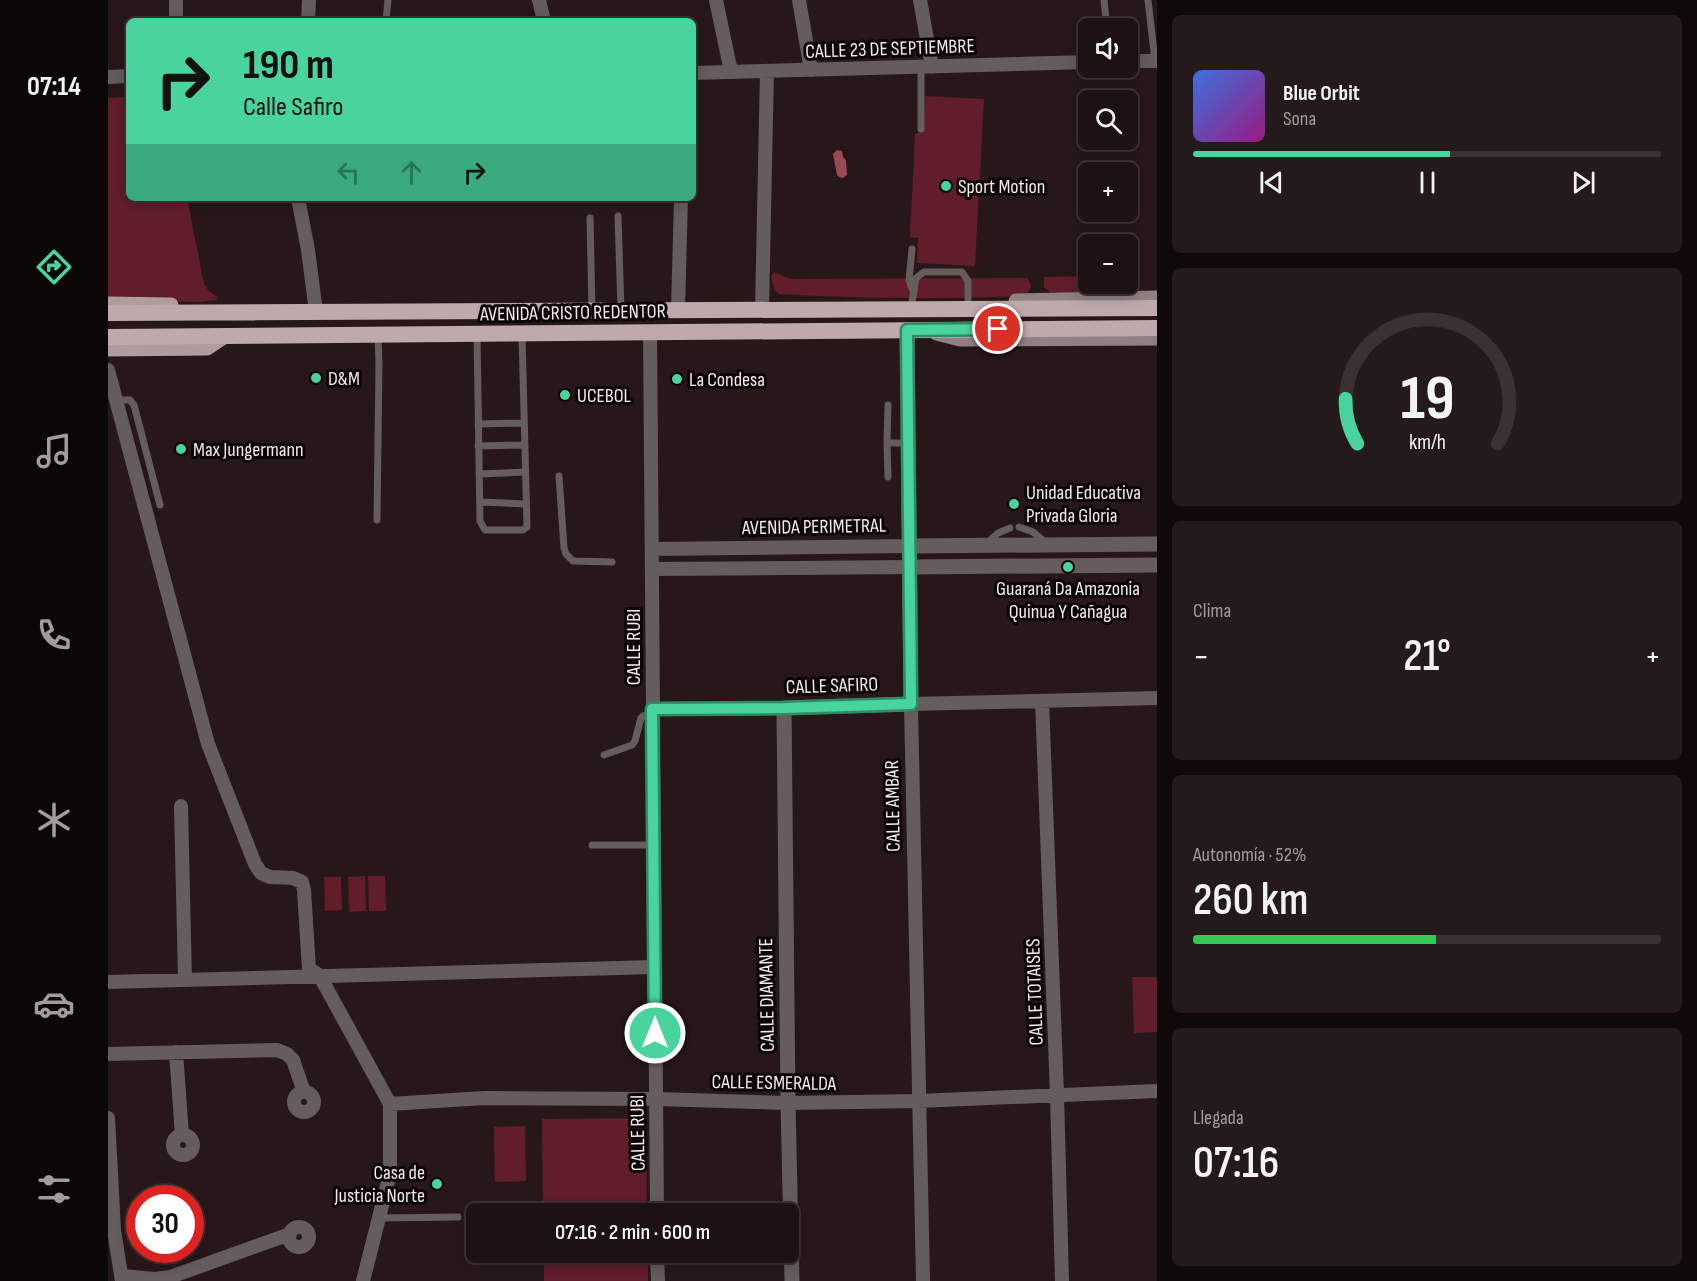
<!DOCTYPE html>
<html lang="es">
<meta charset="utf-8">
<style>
body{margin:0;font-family:"Sofia Sans Condensed",sans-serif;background:#251a1b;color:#f1f3f6;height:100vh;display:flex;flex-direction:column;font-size:22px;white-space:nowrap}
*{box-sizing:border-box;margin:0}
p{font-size:20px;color:#a09d9f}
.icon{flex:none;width:33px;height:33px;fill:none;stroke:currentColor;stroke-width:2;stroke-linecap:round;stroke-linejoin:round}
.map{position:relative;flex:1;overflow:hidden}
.panel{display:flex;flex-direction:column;gap:15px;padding:15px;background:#10090a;width:540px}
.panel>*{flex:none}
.banner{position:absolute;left:18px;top:18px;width:570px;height:183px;border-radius:9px;box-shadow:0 3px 15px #0003,0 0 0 2px #3b3132;background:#49d49d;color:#111;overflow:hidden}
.controls{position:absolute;left:970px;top:18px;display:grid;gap:12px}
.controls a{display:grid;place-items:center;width:60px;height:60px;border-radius:9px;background:#1d1112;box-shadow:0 3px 15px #0003,0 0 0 2px #3b3132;font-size:30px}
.speed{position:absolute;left:18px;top:1185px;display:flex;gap:12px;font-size:30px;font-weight:700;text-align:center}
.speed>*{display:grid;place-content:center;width:78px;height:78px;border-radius:50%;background:#1d1112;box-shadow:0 3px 15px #0003,0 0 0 2px #3b3132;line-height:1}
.speed .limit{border:9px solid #d22;background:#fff;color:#111}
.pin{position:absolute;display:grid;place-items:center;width:51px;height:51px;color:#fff;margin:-26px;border:3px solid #fff;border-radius:50%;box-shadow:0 2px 6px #0007}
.me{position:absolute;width:66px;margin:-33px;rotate:0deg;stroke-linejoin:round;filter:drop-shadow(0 0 4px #0008)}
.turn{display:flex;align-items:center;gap:21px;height:126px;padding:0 18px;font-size:27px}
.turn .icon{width:78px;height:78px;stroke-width:2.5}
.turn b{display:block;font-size:42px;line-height:51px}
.lanes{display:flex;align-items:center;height:57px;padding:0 18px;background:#0003;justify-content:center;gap:30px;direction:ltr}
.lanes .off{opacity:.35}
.big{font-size:45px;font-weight:600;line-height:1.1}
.panel .widget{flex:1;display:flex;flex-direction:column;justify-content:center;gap:9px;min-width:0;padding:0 21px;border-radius:9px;background:#251a1b}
.panel .dial{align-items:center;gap:0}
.dial svg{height:156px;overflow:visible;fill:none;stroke:#3b3132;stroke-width:7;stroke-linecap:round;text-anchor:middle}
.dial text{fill:#f1f3f6;stroke:none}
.song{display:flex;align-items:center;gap:18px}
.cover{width:72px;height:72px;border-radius:9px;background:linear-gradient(135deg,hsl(220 70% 55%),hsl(310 70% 35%))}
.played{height:6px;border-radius:3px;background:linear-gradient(90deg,#49d49d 55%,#3b3132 55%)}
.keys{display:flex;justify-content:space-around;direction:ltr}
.heat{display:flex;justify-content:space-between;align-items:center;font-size:33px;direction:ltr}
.charge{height:9px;border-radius:4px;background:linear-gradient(90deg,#34c759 52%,#3b3132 0)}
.trip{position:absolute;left:358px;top:1203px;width:333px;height:60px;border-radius:9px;background:#1d1112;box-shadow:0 3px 15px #0003,0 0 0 2px #3b3132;font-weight:600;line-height:60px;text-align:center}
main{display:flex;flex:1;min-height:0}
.tabs{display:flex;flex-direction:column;width:108px;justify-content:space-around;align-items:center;background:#0c0707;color:#a09d9f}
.tabs .icon{width:42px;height:42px}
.tabs .selected{color:#49d49d}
.tabs b{font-size:27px;color:#f1f3f6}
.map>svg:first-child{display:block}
.green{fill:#611d2a}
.water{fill:#994a55}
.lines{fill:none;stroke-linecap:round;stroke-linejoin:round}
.service{stroke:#655c5c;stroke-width:7}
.minor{stroke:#655c5c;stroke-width:14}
.tertiary{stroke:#655c5c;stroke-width:15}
.secondary{stroke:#8f8081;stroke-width:15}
.primary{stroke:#af9c9e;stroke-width:15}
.trunk{stroke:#bea9ab;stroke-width:16}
.route-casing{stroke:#2f8a66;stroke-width:15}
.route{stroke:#49d49d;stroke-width:10}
.poi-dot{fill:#49d49d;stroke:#0b0505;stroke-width:2}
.labels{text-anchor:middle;stroke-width:6;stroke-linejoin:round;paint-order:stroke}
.street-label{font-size:20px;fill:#f5e9ea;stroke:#0b0505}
.poi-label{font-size:20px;fill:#f5e9ea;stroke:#0b0505;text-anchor:start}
</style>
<main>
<nav class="tabs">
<b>07:14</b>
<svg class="icon selected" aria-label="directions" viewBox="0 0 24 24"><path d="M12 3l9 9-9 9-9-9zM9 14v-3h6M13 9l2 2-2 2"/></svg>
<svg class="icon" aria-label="music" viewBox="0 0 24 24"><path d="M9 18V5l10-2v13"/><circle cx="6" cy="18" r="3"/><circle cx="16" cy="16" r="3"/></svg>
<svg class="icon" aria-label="phone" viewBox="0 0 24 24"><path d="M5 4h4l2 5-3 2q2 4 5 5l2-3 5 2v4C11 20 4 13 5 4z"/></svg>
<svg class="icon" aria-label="climate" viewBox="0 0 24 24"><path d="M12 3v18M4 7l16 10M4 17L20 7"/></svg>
<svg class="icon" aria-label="car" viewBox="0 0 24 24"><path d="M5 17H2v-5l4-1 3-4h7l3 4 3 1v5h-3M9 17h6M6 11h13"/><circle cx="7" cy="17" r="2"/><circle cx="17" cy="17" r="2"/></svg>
<svg class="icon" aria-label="filters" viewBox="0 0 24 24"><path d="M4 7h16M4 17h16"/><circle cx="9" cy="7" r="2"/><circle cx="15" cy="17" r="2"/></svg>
</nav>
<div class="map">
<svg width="1049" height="1281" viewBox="0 0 1049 1281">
<rect width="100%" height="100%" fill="#271718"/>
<!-- green -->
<path class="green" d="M817,96L876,99L867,266L809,263L810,238L802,237L807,134L815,131Z
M21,97V198H79L96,284L100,290L109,297L108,300L90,302L0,300V98Z
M666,272L682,279L920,278L923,286L920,293L914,296C833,299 752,299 671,294L667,291L663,277Z
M980,276L981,288C970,301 958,291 943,293L936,287V277Z
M257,876L258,911L241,912L240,877Z
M260,876H277L278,911H261Z
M216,877H233L234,910L217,911Z
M1024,977H1049V1032L1026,1033Z
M538,1118L539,1213H435L434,1119Z
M417,1126L418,1181L387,1182L386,1127Z
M436,1253H540V1281H436Z"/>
<!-- water -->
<path class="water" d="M729,150L734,151L735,157L738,160L739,175L735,178L731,177L729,175L725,154Z"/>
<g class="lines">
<!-- service -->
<path class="service" d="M996,0L999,28
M1040,0L1047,61
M278,21L280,0
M813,129V67
M510,216L513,310
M482,218L484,310
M804,249L801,280L805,291
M803,309L808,278L816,272H854L860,281V302
M369,334L372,521L377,530H415L419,527L414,335
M8,400H22L26,405L52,505
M370,424L416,423
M779,443L780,405
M370,446L417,445
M371,474L417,472
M451,476L456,548L458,554L465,561L504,562
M780,477L779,443H800
M372,502L418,504
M269,520L271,364L270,336
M911,527L925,532L938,543
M879,543L890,533L902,528
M496,755L524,745L527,741L533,718L535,716L545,714
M484,845H546
M272,1218L350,1217"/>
<!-- minor -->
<path class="minor" d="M431,0L436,21
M608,0L623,72
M691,0L703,70
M812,0L824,67
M68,21V0
M200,21L201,0
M1020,61H1049
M585,73L981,62
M0,77L21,76
M190,198L200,250L208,312
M654,309L659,71
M570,310L573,198
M542,332L549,1214
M0,370L100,744L147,864L153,873L162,877L185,878L194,882L196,890L201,969L211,975L219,989L282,1104V1174L255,1281
M544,549L801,546
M544,569L801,567
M934,701L949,1095L954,1281
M545,709L676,708
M73,806L77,979
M0,982L547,967
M68,1052L74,1135
M0,1054L169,1050L179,1054L185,1060L196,1092
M186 1102a10 10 0 1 1 20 0a10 10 0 1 1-20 0Z
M282,1104L376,1098L548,1099L680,1103L810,1101L1049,1091
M0,1118L6,1230L14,1281
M65 1145a10 10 0 1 1 20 0a10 10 0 1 1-20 0Z
M181 1237a10 10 0 1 1 20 0a10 10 0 1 1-20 0Z
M549,1252L550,1281
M14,1276L47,1279L62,1277L182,1234
M815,1281L803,704L1049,698"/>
<!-- tertiary -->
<path class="tertiary" d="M801,546L1049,544
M801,567L1049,565
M684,1281L680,1103L676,708L803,704L799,330"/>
<!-- secondary -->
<path class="secondary" d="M908,301L1049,298
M828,333L852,339L1049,338"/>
<!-- primary -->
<path class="primary" d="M0,304L63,305
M0,349L99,348L117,336"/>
<!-- trunk -->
<path class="trunk" d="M0,313L1049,308
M0,337L1049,328"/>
</g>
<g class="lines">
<!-- route casing -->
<g class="route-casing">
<path id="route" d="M547,1033L544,709L676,708L803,704L799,330L890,329"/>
</g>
<!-- route -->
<use href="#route" class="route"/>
</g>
<!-- markers -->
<g class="poi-dot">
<circle cx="838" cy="186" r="6"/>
<circle cx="208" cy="378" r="6"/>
<circle cx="569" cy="379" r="6"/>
<circle cx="457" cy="395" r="6"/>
<circle cx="73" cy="449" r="6"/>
<circle cx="906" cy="504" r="6"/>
<circle cx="960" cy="567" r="6"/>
<circle cx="329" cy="1184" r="6"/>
</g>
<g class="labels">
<!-- street labels -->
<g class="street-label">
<text transform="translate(782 48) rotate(-2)" y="7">CALLE 23 DE SEPTIEMBRE</text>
<text transform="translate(465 312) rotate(-1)" y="7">AVENIDA CRISTO REDENTOR</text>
<text transform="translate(706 526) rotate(-1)" y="7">AVENIDA PERIMETRAL</text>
<text transform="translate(525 647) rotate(-90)" y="7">CALLE RUBI</text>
<text transform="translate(724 685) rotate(-2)" y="7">CALLE SAFIRO</text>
<text transform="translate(784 806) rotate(-91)" y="7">CALLE AMBAR</text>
<text transform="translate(926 992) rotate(-92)" y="7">CALLE TOTAISES</text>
<text transform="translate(658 995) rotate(-91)" y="7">CALLE DIAMANTE</text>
<text transform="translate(666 1082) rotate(1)" y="7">CALLE ESMERALDA</text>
<text transform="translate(529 1133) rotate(-91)" y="7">CALLE RUBI</text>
</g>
<!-- poi labels -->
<g class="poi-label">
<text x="850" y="193">Sport Motion</text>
<text x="220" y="385">D&amp;M</text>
<text x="581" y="386">La Condesa</text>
<text x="469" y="402">UCEBOL</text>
<text x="85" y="456">Max Jungermann</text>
<text x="918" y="499">Unidad Educativa<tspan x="918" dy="23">Privada Gloria</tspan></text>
<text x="960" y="595" text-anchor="middle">Guaraná Da Amazonia<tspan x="960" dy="23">Quinua Y Cañagua</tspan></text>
<text x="317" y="1179" text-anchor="end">Casa de<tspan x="317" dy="23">Justicia Norte</tspan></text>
</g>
</g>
</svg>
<div class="controls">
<a><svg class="icon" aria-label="sound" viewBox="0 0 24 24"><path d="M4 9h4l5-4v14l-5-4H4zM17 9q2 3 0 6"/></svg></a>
<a><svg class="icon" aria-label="search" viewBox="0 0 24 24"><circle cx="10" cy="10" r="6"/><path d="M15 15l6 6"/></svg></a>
<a>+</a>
<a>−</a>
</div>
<div class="speed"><div class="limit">30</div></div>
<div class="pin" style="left:890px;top:329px;background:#d93025"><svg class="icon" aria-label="arrive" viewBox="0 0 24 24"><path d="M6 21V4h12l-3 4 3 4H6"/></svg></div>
<svg class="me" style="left:547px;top:1033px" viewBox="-20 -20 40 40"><circle r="17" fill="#49d49d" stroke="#fff" stroke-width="3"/><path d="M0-11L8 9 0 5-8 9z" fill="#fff"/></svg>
<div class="trip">07:16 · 2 min · 600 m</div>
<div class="banner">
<div class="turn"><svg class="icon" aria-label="right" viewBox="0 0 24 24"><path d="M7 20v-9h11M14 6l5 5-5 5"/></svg><div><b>190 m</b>Calle Safiro</div></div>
<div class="lanes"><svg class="icon off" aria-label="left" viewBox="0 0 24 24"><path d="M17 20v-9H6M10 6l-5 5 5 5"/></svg><svg class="icon off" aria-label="ahead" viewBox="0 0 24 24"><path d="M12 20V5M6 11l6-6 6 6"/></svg><svg class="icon" aria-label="right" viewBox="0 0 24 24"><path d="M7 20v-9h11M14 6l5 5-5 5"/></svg></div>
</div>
</div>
<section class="panel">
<div class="widget">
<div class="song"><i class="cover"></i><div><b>Blue Orbit</b><p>Sona</p></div></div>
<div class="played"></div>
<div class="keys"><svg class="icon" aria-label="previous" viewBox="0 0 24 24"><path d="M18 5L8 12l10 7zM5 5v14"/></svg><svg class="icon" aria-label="pause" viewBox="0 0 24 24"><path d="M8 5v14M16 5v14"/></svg><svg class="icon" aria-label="next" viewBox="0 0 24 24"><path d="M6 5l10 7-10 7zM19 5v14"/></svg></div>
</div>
<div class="widget dial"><svg viewBox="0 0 100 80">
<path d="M14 69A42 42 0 1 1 86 69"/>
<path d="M14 69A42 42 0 0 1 8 46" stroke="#49d49d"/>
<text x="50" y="56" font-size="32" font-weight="700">19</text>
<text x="50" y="72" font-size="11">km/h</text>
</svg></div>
<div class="widget"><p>Clima</p>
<div class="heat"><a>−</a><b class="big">21°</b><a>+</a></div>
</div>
<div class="widget"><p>Autonomía · 52%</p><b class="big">260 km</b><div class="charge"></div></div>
<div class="widget"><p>Llegada</p><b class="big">07:16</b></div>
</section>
</main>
